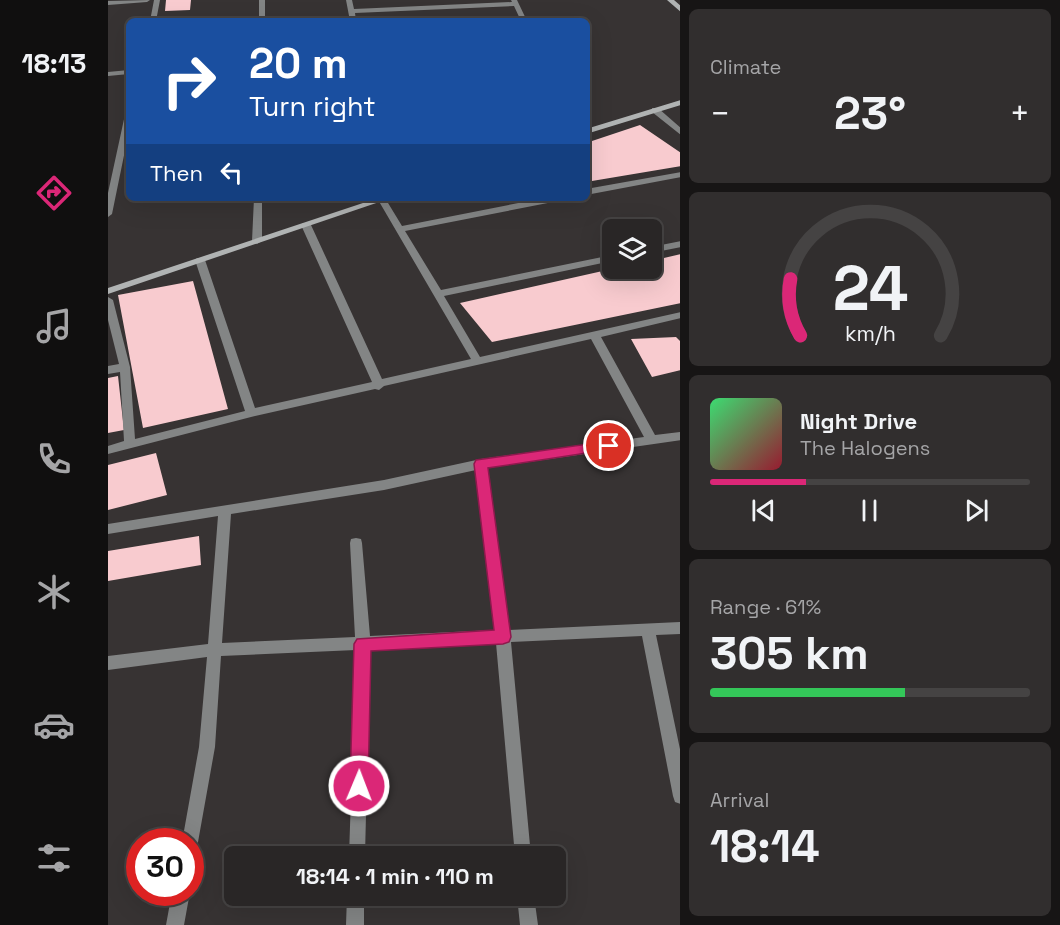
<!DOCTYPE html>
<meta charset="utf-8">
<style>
body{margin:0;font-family:"Space Grotesk",sans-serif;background:#312e2e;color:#f1f3f6;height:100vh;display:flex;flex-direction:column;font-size:22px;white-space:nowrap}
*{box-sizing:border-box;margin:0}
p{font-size:20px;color:#a5a5a7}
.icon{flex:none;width:33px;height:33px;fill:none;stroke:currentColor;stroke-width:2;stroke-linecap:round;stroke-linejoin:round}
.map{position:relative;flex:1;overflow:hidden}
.sheet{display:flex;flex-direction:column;gap:9px;padding:9px;background:#171515;width:380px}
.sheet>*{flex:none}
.hud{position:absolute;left:18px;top:18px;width:464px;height:183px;border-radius:9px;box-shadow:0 6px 24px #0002,0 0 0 2px #454343;background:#1a4fa0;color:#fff;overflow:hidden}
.controls{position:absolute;left:494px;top:219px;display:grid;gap:12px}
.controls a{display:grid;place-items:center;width:60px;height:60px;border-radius:9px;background:#292626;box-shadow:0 6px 24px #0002,0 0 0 2px #454343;font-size:30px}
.speed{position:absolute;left:18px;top:828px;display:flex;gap:12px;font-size:30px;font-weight:700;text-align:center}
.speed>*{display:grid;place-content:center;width:78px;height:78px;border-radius:50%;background:#292626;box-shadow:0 6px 24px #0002,0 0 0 2px #454343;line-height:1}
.speed .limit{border:9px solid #d22;background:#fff;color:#111}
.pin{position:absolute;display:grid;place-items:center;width:51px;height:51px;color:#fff;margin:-26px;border:3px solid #fff;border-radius:50%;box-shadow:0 2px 6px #0007}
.me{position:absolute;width:66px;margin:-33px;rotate:1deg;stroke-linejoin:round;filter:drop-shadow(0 0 4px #0008)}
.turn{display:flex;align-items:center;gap:21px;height:126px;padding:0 24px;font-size:27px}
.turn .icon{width:78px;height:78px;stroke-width:2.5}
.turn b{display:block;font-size:42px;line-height:51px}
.then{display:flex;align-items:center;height:57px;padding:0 24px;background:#0003;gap:12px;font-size:22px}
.big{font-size:45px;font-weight:700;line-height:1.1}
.sheet .card{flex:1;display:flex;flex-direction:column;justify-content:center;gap:9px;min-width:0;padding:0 21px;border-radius:9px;background:#312e2e}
.sheet .dial{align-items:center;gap:0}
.dial svg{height:156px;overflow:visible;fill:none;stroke:#454343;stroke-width:7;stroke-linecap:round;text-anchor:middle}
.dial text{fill:#f1f3f6;stroke:none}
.song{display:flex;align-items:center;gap:18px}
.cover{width:72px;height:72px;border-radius:9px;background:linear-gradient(135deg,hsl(140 70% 55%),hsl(350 70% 35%))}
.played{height:6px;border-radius:3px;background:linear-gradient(90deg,#db2777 30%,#454343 30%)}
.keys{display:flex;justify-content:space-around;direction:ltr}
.heat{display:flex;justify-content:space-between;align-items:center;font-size:33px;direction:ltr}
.charge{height:9px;border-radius:4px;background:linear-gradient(90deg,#34c759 61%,#454343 0)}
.trip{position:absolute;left:116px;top:846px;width:342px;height:60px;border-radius:9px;background:#292626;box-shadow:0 6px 24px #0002,0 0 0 2px #454343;font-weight:700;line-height:60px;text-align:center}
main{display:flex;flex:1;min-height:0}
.dock{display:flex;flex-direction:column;width:108px;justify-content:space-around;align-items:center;background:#100f0f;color:#a5a5a7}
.dock .icon{width:42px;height:42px}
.dock .current{color:#db2777}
.dock b{font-size:27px;color:#f1f3f6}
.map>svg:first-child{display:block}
.building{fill:#f8cbcf}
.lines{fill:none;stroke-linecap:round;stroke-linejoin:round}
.street{fill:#838585;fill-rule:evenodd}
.secondary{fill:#b0b3b3;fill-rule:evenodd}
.route{fill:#db2777;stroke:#8e194d;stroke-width:1.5}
</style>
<main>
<nav class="dock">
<b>18:13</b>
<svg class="icon current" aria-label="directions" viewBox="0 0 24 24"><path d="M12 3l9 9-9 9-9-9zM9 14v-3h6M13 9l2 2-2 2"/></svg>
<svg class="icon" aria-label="music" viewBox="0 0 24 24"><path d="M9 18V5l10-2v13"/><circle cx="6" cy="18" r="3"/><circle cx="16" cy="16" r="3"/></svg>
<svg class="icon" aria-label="phone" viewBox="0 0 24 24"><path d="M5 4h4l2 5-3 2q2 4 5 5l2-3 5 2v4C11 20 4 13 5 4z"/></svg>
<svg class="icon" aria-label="climate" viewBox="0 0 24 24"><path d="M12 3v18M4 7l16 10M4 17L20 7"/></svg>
<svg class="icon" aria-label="car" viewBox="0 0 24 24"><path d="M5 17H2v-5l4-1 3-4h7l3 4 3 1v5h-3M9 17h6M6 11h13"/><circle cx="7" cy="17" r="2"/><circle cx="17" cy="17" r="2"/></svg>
<svg class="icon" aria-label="filters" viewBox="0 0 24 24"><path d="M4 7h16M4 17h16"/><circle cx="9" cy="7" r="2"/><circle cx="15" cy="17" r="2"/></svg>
</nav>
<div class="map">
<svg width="573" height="925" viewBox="0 0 573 925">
<rect width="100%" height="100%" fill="#373333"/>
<!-- building -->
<path class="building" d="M58,0H83L82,10L57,11Z
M532,125L573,153V166L478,182V143Z
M573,254V303L384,342L352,303L508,268H543V261Z
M85,281L120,409L35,428L10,295Z
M568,337L573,342V370L544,377L523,339Z
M10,376L16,430L0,433V378Z
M48,453L59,495L0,510V465Z
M91,536L93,565L0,581V551Z"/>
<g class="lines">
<!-- street -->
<path class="street" d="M42,0L39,2L0,5V1Z
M46,0H52L48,21H42Z
M151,0H157V21H151Z
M238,0H244L246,9L404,2L403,0H409L419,21H413L406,6L247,13L248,21H242Z
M21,70V74L0,76V72Z
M544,108H550L573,128V135L544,112Z
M18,110H21V131L4,214L0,217V193Z
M573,172V177L478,195V189Z
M146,198H154V241L149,244L144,241Z
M269,198H277L294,226L436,198H454L450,201L297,231L333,290L504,255V261L336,296L372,357L573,312V318L493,337L547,435L573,432V440L379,468L401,630L573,622V634L548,635L573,754V804L567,802L565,796L534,636L403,642L423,856H407L388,643L262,649L257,856H241L248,650L113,656L107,747L90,842L88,848L82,850V842H74L91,747L99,657L0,670V656L100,644L110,516L0,534V524L276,480L373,459L536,437L483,339L276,386L271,390L267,389L143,417L0,454V446L16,441L12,372L0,374V366L11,364L0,320V297L5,300L22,367L27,439L137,411L87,260L89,258H95L97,260L147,408L264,382L193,225L195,223H201L203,225L274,379L363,359ZM368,470L387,630L262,636L254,543L253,539L248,538L243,539L242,543L247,637L114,643L123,514L276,490Z
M573,241V247L543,253V247Z
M64,892H82L76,925H58Z
M239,896H256V925H238Z
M409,896H426L430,925H412Z"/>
<!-- secondary -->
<path class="secondary" d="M559,0H566L573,6V12Z
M573,100V105L478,134V129Z
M270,198H283L0,294V288Z"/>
</g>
<!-- route -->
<path class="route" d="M501,441L507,446L505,449L380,468L403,637L401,642L395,644L263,651L260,786L257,792L251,795L244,792L242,786L246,644L249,639L386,630L366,464L368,460Z"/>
</svg>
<div class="controls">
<a><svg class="icon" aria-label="layers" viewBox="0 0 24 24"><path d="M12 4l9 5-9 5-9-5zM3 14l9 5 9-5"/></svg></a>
</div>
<div class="speed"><div class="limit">30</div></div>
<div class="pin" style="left:501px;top:446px;background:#d93025"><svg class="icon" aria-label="arrive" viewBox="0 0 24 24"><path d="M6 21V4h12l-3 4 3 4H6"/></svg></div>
<svg class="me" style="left:251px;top:786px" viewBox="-20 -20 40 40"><circle r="17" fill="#db2777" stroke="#fff" stroke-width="3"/><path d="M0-11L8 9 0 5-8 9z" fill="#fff"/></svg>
<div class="trip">18:14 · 1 min · 110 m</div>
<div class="hud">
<div class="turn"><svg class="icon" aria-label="right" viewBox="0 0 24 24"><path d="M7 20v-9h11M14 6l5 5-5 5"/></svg><div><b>20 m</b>Turn right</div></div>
<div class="then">Then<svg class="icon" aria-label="left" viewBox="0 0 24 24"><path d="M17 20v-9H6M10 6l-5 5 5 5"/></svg></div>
</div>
</div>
<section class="sheet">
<div class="card"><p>Climate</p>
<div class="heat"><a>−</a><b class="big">23°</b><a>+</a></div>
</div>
<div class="card dial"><svg viewBox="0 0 100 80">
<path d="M14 69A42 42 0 1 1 86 69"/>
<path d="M14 69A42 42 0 0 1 9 40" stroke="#db2777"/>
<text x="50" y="56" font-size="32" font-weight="700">24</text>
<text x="50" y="72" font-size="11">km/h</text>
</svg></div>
<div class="card">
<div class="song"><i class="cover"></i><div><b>Night Drive</b><p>The Halogens</p></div></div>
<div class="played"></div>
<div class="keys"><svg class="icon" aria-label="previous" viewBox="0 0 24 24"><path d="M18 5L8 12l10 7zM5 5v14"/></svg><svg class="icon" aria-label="pause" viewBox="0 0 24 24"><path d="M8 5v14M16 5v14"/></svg><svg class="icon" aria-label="next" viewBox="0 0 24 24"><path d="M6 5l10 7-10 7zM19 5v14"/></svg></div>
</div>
<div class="card"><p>Range · 61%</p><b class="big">305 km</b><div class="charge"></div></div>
<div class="card"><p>Arrival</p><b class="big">18:14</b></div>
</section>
</main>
